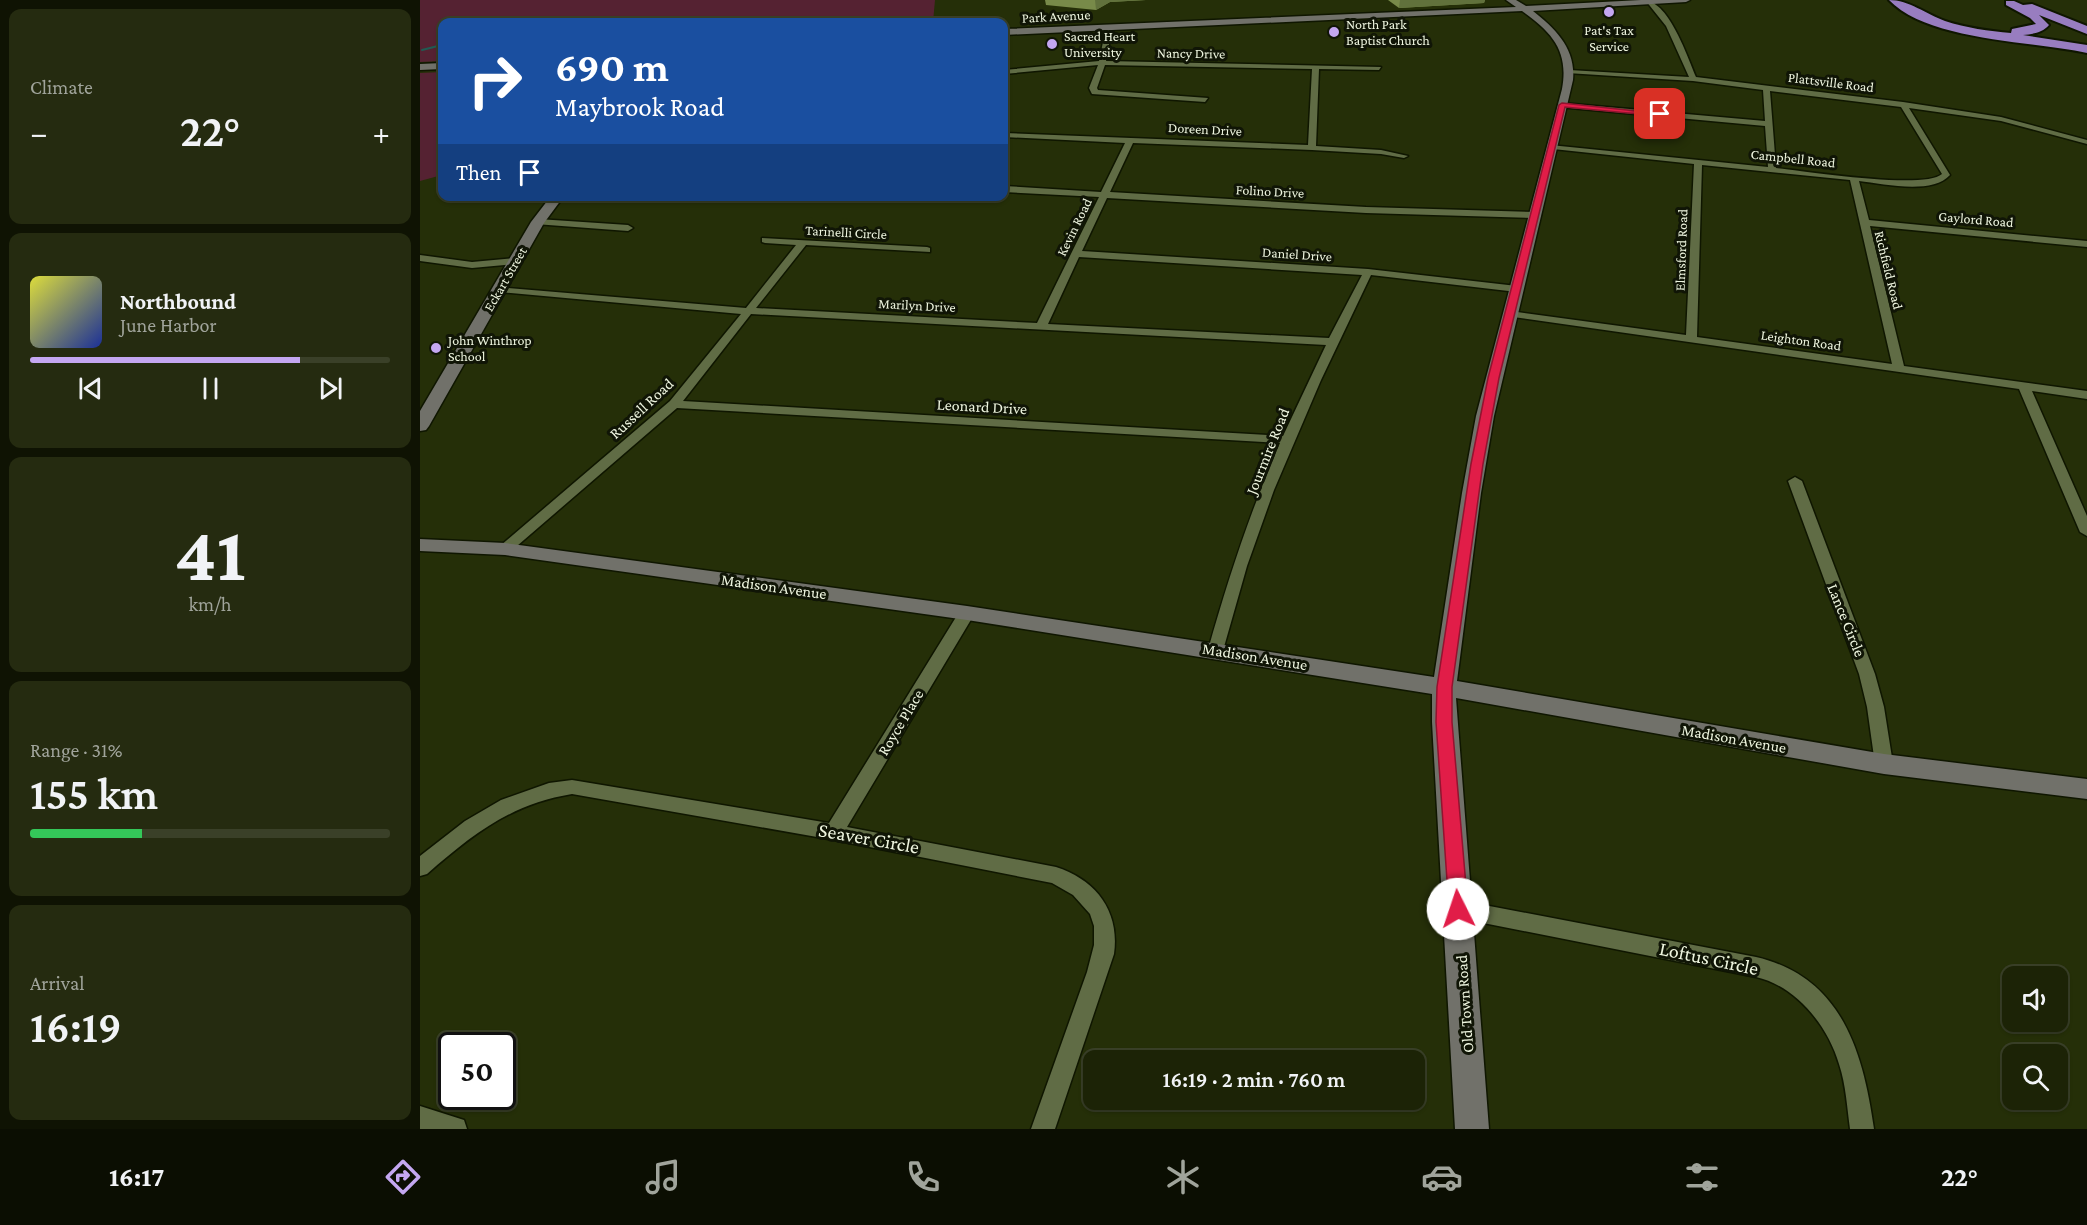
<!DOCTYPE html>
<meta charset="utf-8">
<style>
body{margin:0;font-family:"Crimson Pro",serif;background:#252b10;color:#f1f3f6;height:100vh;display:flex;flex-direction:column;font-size:22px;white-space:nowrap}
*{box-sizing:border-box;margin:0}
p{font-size:20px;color:#a0a49b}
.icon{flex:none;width:33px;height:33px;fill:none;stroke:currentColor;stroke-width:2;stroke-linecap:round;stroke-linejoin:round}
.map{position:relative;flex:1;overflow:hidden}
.side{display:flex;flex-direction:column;gap:9px;padding:9px;background:#0f1303;width:420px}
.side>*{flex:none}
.banner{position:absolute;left:18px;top:18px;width:570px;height:183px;border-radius:12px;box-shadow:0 2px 4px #0004,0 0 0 2px #3a4028;background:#1a4fa0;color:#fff;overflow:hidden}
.tools{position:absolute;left:1582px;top:966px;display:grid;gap:12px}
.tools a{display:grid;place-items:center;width:66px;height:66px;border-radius:12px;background:#1c2306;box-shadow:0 2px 4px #0004,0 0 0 2px #3a4028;font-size:30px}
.speed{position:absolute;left:18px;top:1032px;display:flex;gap:12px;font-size:30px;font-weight:700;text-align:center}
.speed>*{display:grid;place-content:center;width:78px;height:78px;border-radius:50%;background:#1c2306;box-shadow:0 2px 4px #0004,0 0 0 2px #3a4028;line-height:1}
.speed .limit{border:3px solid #111;border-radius:9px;background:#fff;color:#111}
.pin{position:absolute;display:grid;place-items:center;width:51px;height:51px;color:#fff;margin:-26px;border-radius:12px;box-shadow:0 3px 9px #0006}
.me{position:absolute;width:66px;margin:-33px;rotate:356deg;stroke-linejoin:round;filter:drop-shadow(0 0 4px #0008)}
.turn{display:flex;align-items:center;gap:21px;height:126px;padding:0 18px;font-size:27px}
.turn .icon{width:78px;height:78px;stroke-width:2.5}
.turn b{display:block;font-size:42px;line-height:51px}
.then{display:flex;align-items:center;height:57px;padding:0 18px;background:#0003;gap:12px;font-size:22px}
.big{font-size:45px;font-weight:600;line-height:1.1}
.side .tile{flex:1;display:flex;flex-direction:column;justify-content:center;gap:9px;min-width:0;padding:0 21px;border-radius:12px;background:#252b10}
.side .dial{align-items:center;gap:0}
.dial b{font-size:78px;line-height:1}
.song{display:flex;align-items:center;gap:18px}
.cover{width:72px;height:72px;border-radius:9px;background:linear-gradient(135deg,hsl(60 70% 55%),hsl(230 70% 35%))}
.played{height:6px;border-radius:3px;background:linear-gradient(90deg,#c4a7f1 75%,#3a4028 75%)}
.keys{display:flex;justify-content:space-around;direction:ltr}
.heat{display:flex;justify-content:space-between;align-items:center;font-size:33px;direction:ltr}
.charge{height:9px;border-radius:4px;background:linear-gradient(90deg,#34c759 31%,#3a4028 0)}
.trip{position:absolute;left:663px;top:1050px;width:342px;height:60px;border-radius:12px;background:#1c2306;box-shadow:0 2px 4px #0004,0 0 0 2px #3a4028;font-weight:600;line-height:60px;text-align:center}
.tabs{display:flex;height:96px;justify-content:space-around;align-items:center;background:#0b0e02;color:#a0a49b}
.tabs .icon{width:42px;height:42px}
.tabs .selected{color:#c4a7f1}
.tabs b{font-size:27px;color:#f1f3f6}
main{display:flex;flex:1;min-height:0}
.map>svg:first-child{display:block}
.green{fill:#552232}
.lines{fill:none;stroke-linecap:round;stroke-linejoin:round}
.stream{stroke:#205c53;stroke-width:2}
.street-casing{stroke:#0f1600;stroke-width:3}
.secondary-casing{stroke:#0f1600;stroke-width:3}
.highway-casing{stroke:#0f1600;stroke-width:4}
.street{fill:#606c45;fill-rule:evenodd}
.secondary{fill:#71716a;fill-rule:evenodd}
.highway{fill:#987dc0;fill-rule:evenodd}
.wall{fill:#788a49}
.shaded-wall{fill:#61713c}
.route{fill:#e11d48;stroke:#92132f;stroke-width:1.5}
.poi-dot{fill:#c4a7f1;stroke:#101506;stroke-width:2}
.labels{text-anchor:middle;stroke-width:6;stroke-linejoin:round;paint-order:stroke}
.far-street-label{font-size:14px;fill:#eef5df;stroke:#101506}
.far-poi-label{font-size:14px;fill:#eef5df;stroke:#101506;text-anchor:start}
.street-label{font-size:16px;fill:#eef5df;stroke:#101506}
.near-street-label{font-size:20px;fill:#eef5df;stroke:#101506}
</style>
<main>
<section class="side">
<div class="tile"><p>Climate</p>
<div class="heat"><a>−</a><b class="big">22°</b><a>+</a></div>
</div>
<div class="tile">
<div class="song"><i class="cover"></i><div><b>Northbound</b><p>June Harbor</p></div></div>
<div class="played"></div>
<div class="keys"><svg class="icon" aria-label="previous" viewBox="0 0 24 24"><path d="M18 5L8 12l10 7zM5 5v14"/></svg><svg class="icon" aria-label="pause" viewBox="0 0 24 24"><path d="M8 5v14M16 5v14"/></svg><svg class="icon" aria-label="next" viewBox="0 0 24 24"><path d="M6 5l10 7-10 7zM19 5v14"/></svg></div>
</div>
<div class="tile dial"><b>41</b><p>km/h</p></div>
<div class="tile"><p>Range · 31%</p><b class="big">155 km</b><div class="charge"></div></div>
<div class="tile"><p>Arrival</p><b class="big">16:19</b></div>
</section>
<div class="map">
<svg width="1667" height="1129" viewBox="0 0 1667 1129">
<rect width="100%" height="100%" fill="#252f08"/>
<!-- green -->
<path class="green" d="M0,0H515L513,22H22V61L0,62Z
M22,72V175L0,181V73Z"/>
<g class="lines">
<!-- stream -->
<path class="stream" d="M2,50L22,45"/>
<!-- street casing -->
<g class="street-casing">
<path id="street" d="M1226,1C1249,2 1268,58 1276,77L1483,102L1581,117L1667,140V144L1581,121L1489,108L1530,175C1512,195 1464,184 1439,181L1449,220L1667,241V247L1450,226L1484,366L1667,391V399L1612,391L1667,516V536L1660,532L1599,389L1086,316V312L1090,311L1266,335L1274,164L1133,149L1129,147L1130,145L1348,167L1345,126L1139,107V103H1142L1345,121L1343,90L1273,81L1147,73L1149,70L1269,77L1246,26ZM1350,91L1481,107L1522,174C1504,190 1385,171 1356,168ZM1282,165L1430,180L1472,364L1277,337Z
M689,26L692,28L686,61L961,67L959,70L899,69L896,146L961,150L988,156L984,158L961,154L892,150L713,143L690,192L946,207L1116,212L1121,215L1116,218L946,213L687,198L662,251L948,269L1097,286L1102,289L1097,292L951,275L901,380L854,490L827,566L802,654H790L788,650C808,579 830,512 860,443L257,408L90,552H80L78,549L80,546L250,401L321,314L79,292L75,291V287L326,308L376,245L345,243L342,242V238L507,247L510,248V252L386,245L336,308L617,323L679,197L584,192V186L681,192L705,143L584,137V133L888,145L892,69L685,65L677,88L678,90L788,98L785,102L672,94L669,88L678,65L584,74V70L679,61L686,28ZM659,257L942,275L909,338L628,324ZM331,314L906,345L863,436L263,401Z
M118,219L208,225L213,228L208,231L115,224V220Z
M0,255L52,262L95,258L100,261L95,264L52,268L0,261Z
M1375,477L1382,481L1455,674L1464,707L1473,764L1470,769L1464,771L1458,769L1455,764L1447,707L1439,674L1368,481Z
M547,608L553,609L555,613L427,827L636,867C676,880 700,911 694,954L635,1129H611L667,972L674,945V926L670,914L653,895L632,883L414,840L152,794C91,804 53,834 7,874L0,876V856L45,821L81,800L129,783L152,780L409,823L541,609Z
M1038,900L1336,957C1422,977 1443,1052 1454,1129H1430C1427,1108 1426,1085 1419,1064C1408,1026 1376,986 1336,977L1038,918L1031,915L1028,909L1031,903Z
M0,1106L44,1120L47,1129H0Z"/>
</g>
<!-- secondary casing -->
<g class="secondary-casing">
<path id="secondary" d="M1086,0H1096L1106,6L1221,0H1270L1266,2L1113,11C1136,29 1156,49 1153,80L1074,416L1061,493L1037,681L1464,754L1667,779V799L1464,774L1036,698L1069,1129H1035L1012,722V694L547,620L85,555L0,551V539L85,543L547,606L1014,677L1042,493L1056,416L1142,89C1149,51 1132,32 1102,11L584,35V29L1096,7Z
M22,63V69L0,70V64Z
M131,196H144L124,223L9,426L6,430L0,431V411L111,222Z"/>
</g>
<!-- highway casing -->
<g class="highway-casing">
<path id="highway" d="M1469,0C1489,0 1506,14 1525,21C1546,28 1569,31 1591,33L1592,29L1616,24L1610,18L1586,5V1H1594L1603,5L1612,4L1667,26V34L1619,15L1629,25C1622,33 1613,34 1603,35L1667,45V53C1612,41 1508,41 1469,0Z"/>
</g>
<!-- street -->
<use href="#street" class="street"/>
<!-- secondary -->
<use href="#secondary" class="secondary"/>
<!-- highway -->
<use href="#highway" class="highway"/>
</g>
<!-- wall -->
<path class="wall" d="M625,0H726L690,2L676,10L626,5Z
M968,0H1065L1064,3L979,8Z"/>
<!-- shaded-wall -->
<path class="shaded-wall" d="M675,0H726L690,2L676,10Z
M980,0H1065L1064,3L979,8Z"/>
<!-- route -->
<path class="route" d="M1142,103L1244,114L1240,116L1145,107L1079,378L1063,464L1032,687V722L1048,909L1045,914L1038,917L1032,914L1029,909L1016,722L1017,687L1051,464L1068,378L1139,105Z"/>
<!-- markers -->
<g class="poi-dot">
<circle cx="1189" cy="12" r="6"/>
<circle cx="914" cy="32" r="6"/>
<circle cx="632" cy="44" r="6"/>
<circle cx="16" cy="348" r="6"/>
</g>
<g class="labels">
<!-- far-street labels -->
<g class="far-street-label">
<text transform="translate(636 16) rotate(-3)" y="5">Park Avenue</text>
<text transform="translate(771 53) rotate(1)" y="5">Nancy Drive</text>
<text transform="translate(1411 82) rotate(7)" y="5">Plattsville Road</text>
<text transform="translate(785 129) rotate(3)" y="5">Doreen Drive</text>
<text transform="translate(1373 158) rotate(6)" y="5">Campbell Road</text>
<text transform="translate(850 191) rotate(3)" y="5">Folino Drive</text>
<text transform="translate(1556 219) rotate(5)" y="5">Gaylord Road</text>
<text transform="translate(654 227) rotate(-64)" y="5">Kevin Road</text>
<text transform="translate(426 232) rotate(3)" y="5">Tarinelli Circle</text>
<text transform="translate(1261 250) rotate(-88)" y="5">Elmsford Road</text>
<text transform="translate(877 254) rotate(4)" y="5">Daniel Drive</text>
<text transform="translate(1469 270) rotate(76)" y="5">Richfield Road</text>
<text transform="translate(85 279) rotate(-60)" y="5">Eckart Street</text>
<text transform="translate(497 305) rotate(3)" y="5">Marilyn Drive</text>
<text transform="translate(1381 340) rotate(8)" y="5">Leighton Road</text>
</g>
<!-- far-poi labels -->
<g class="far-poi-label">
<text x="926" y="29">North Park<tspan x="926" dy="16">Baptist Church</tspan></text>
<text x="1189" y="35" text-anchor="middle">Pat's Tax<tspan x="1189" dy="16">Service</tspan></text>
<text x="644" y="41">Sacred Heart<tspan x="644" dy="16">University</tspan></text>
<text x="28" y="345">John Winthrop<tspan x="28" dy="16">School</tspan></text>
</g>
<!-- street labels -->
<g class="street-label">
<text transform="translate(562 406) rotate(3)" y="6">Leonard Drive</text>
<text transform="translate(221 408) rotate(-43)" y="6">Russell Road</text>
<text transform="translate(847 451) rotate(-68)" y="6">Jourmire Road</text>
<text transform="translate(354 586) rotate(8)" y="6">Madison Avenue</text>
<text transform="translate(1427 620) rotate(68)" y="6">Lance Circle</text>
<text transform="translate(835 656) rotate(9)" y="6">Madison Avenue</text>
<text transform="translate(480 722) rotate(-59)" y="6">Royce Place</text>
<text transform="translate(1314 738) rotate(10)" y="6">Madison Avenue</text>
<text transform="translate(1044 1004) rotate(-94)" y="6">Old Town Road</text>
</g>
<!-- near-street labels -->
<g class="near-street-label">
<text transform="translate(449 838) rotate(10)" y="7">Seaver Circle</text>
<text transform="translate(1289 958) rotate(12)" y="7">Loftus Circle</text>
</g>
</g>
</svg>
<div class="tools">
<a><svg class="icon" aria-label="sound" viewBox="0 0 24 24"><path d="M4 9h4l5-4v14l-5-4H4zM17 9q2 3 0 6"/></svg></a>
<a><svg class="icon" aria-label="search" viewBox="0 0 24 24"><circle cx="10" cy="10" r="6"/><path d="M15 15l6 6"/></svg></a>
</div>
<div class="speed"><div class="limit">50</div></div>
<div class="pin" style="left:1240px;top:114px;background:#d93025"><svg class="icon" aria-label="arrive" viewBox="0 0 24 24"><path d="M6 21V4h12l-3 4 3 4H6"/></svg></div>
<svg class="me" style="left:1038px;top:909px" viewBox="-20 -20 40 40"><circle r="19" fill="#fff"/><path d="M0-13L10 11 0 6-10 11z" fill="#e11d48"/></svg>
<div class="trip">16:19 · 2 min · 760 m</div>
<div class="banner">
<div class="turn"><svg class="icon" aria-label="right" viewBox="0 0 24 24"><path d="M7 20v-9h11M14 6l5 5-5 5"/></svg><div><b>690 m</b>Maybrook Road</div></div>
<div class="then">Then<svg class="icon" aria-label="arrive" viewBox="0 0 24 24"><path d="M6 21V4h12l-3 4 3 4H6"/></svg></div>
</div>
</div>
</main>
<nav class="tabs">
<b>16:17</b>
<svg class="icon selected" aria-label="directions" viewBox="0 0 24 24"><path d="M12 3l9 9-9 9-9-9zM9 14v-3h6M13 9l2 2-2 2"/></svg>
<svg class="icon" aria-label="music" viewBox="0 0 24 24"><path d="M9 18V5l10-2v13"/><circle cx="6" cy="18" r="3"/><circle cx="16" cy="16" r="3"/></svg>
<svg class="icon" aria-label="phone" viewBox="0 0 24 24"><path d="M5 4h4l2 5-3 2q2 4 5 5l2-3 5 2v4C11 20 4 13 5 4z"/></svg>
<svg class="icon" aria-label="climate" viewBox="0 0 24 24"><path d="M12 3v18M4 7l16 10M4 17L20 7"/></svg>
<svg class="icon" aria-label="car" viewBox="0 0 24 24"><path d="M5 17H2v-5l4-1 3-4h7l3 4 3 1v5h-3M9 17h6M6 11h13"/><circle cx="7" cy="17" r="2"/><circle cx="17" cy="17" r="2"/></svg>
<svg class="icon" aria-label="filters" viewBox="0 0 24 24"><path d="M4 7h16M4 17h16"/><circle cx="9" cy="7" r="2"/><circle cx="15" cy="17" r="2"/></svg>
<b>22°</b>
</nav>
